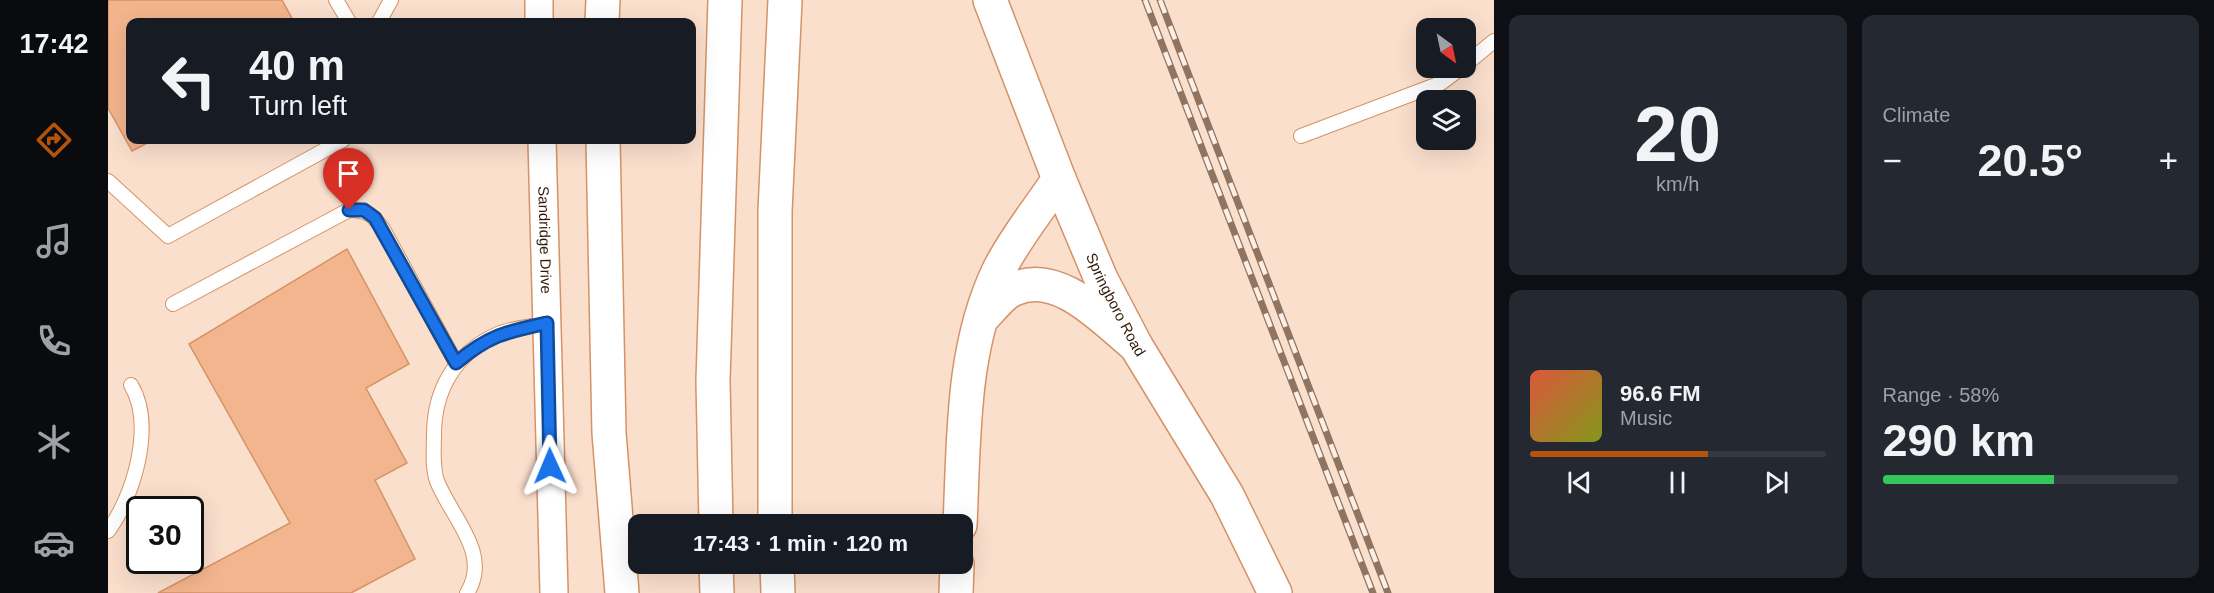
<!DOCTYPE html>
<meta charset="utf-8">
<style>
body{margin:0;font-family:Arial,sans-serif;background:#242831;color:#f1f3f6;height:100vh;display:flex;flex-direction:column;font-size:22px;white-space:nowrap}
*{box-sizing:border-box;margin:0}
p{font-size:20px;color:#9ea1a6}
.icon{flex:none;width:33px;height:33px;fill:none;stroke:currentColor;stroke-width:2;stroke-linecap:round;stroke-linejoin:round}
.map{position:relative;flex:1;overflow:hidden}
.drawer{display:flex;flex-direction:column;gap:15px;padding:15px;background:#0d0f14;width:720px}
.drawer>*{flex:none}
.hud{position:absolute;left:18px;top:18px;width:570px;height:126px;border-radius:12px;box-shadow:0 6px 24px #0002;background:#171b24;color:#f1f3f6;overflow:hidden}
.needle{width:39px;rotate:147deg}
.controls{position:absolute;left:1308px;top:18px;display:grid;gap:12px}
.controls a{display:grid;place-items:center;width:60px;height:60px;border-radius:12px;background:#171b24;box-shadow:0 6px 24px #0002;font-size:30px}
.speed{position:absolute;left:18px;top:496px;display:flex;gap:12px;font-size:30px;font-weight:700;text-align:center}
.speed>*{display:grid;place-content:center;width:78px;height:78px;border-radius:50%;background:#171b24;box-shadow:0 6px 24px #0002;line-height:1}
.speed .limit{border:3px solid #111;border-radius:9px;background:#fff;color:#111}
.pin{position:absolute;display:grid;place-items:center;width:51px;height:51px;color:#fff;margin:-62px -26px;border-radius:50% 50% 50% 0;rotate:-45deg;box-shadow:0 0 6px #0007}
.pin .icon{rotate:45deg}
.me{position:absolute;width:66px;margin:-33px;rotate:359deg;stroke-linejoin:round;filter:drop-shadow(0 0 4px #0008)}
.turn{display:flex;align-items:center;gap:21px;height:126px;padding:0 24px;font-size:27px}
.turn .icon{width:78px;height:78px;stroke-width:2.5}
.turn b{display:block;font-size:42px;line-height:51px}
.big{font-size:45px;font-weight:700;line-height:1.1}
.drawer .card{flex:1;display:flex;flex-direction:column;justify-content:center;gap:9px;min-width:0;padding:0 21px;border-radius:12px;background:#242831}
.drawer .dial{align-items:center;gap:0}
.dial b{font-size:78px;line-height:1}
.song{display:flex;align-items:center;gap:18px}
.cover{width:72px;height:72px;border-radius:9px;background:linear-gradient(135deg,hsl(10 70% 55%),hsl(70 70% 35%))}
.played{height:6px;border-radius:3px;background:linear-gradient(90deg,#b45309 60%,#363941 60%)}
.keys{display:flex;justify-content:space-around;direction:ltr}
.heat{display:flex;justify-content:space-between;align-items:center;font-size:33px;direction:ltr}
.charge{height:9px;border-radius:4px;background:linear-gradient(90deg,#34c759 58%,#363941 0)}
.drawer .tiles{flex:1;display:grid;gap:15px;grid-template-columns:repeat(2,1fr)}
.trip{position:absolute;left:520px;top:514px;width:345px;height:60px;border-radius:12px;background:#171b24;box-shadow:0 6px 24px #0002;font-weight:700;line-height:60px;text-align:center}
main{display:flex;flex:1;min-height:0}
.dock{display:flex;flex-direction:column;width:108px;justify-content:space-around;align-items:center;background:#090b0e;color:#9ea1a6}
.dock .icon{width:42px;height:42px}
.dock .selected{color:#b45309}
.dock b{font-size:27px;color:#f1f3f6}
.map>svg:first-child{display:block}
.building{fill:#f3b58d;stroke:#d59366;stroke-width:1.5}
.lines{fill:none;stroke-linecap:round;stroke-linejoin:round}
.lane-casing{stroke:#d59266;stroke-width:16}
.street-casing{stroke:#d59266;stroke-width:30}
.secondary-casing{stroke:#d59266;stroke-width:36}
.primary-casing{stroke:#d59266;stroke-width:36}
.highway-casing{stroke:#d59266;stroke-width:36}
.lane{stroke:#fff;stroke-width:14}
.street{stroke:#fff;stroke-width:27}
.secondary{stroke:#fff;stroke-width:33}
.primary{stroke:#fff;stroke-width:33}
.highway{stroke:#fff;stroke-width:33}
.rail-casing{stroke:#8f7462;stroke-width:7}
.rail{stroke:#feefe6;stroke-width:4.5;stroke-dasharray:14;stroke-linecap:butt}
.route-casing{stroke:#114b97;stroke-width:15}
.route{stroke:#1a73e8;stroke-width:10}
.labels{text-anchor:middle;stroke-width:5;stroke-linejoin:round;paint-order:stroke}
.street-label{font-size:15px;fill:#341b08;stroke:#feefe6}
</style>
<main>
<nav class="dock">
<b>17:42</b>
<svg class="icon selected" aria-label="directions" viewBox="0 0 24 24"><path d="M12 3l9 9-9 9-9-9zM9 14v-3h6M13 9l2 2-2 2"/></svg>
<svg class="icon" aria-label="music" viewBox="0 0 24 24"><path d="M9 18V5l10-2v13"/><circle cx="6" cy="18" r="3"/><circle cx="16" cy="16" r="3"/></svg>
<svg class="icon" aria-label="phone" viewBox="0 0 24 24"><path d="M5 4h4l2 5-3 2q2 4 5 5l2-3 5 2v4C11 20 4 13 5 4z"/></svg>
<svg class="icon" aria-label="climate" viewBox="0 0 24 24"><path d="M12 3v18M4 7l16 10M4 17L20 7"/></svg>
<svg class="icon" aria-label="car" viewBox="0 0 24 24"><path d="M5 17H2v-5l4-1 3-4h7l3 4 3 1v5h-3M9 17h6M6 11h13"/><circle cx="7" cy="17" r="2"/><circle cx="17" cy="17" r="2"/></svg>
</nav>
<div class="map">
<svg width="1386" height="593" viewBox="0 0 1386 593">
<rect width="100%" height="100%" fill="#fbdfcd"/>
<!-- building -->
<path class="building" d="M0,0H174L186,22H22V140H45L24,151L0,108Z
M239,249L301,364L258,388L299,463L267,480L307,559L243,593H50L182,523L81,344Z"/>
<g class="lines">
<!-- lane casing -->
<g class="lane-casing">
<path id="lane" d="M228,0L241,22
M271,22L283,0
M1358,64L1386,41
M1193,136L1333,83L1353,68
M0,181L60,236L235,140
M65,304L241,210C259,210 265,215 275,229L348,363
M0,531C26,496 47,425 23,385
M359,593C384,554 343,517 329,481C324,467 326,450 326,435C326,390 347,353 390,334C404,328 423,327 439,323"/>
</g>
<!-- street casing -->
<g class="street-casing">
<g id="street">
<path d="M431,0V22"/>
<path id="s1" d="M434,140L446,593"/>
</g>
</g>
<!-- secondary casing -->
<g class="secondary-casing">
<g id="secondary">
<path id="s2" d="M951,179L993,279L1028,346L1119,495L1167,593"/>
</g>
</g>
<!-- primary casing -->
<g class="primary-casing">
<path id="primary" d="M882,0L951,179"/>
</g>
<!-- highway casing -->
<g class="highway-casing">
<path id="highway" d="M494,22L495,0
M495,140L501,433L514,593
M875,317C884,308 895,293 906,289C951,269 996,320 1028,346
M608,525L605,381L617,0
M667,525V211L677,0
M852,525C856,440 853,349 891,270C907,238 931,209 951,179
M608,564L609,593
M669,564L670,593
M848,593L849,564"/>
</g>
<!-- lane -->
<use href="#lane" class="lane"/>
<!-- street -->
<use href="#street" class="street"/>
<!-- secondary -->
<use href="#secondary" class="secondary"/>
<!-- primary -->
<use href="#primary" class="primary"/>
<!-- highway -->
<use href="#highway" class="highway"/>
<!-- rail casing -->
<g class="rail-casing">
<path id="rail" d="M1037,0L1265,593
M1052,0L1280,593"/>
</g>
<!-- rail -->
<use href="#rail" class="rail"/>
</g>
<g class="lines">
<!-- route casing -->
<g class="route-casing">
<path id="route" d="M241,210H256L267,218L348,363C381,335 398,332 439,323L442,466"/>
</g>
<!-- route -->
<use href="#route" class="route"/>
</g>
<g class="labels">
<!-- street labels -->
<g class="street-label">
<text dy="5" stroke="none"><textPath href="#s1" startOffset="100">Sandridge Drive</textPath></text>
<text dy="5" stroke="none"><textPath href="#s2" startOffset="138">Springboro Road</textPath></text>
</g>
</g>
</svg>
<div class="controls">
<a><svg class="needle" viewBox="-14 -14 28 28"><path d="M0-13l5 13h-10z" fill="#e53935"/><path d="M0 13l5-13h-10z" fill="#9ea1a6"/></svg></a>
<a><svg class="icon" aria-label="layers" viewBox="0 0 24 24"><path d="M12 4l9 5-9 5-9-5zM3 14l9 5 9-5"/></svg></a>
</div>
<div class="speed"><div class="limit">30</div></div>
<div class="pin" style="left:241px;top:210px;background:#d93025"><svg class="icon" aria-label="arrive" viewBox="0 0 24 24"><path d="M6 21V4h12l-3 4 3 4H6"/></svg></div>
<svg class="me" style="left:442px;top:466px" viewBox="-20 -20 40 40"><path d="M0-17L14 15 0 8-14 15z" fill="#1a73e8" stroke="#fff" stroke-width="4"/></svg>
<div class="trip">17:43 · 1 min · 120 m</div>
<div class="hud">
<div class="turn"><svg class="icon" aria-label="left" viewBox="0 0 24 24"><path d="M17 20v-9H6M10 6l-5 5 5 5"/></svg><div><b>40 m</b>Turn left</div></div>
</div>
</div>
<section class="drawer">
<div class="tiles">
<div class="card dial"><b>20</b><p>km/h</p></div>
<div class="card"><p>Climate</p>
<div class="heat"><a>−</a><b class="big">20.5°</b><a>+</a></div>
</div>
<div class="card">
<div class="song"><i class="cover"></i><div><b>96.6 FM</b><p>Music</p></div></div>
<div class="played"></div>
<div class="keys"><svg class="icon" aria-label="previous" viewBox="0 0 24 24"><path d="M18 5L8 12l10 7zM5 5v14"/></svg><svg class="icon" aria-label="pause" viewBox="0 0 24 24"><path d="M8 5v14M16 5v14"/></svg><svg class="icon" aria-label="next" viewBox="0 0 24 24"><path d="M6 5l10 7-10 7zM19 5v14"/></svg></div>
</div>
<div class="card"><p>Range · 58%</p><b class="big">290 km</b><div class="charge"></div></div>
</div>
</section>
</main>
